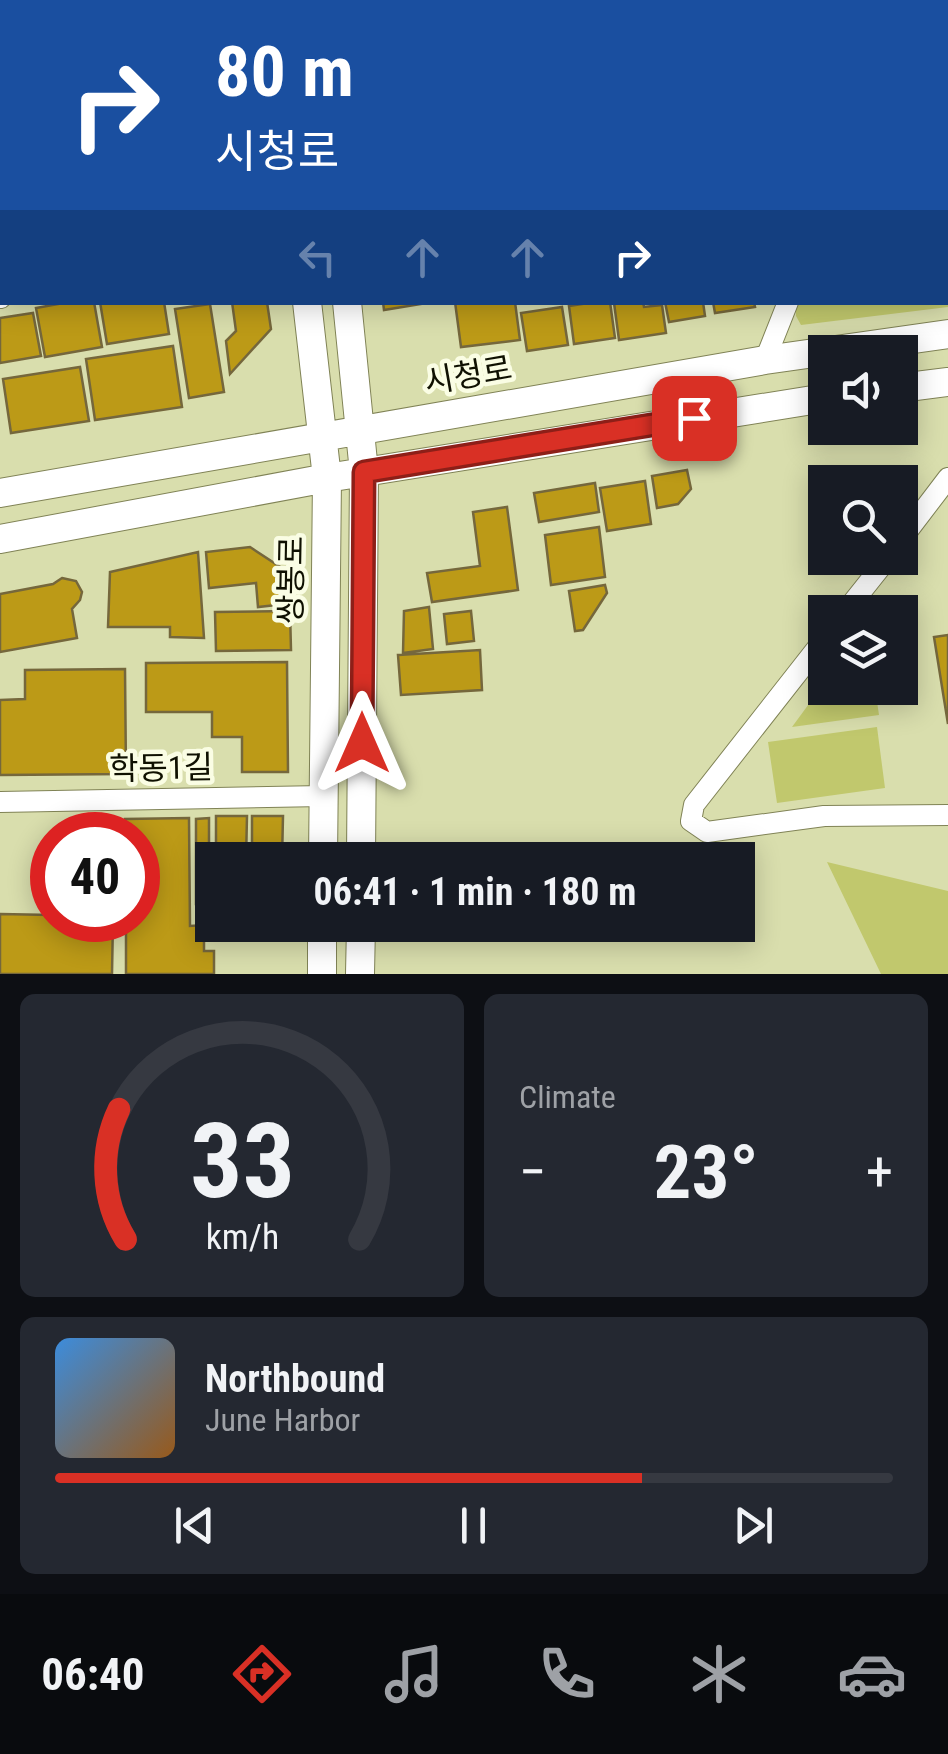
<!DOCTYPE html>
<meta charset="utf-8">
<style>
body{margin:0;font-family:"Roboto Condensed","Noto Sans KR",sans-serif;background:#242831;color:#f1f3f6;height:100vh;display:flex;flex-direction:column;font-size:38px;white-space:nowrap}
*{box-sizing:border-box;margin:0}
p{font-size:32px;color:#9ea1a6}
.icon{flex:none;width:55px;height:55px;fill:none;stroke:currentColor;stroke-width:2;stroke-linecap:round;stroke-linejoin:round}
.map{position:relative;height:974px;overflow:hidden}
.panel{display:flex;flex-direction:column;gap:20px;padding:20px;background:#0d0f14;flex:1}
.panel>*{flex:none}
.guide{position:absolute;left:0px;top:0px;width:950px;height:305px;box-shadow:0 5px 25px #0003;background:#1a4fa0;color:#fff;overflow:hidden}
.fabs{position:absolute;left:808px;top:335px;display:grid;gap:20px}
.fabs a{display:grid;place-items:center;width:110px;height:110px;border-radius:0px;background:#171b24;box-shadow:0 5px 25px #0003;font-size:50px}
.speed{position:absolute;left:30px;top:812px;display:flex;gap:20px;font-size:50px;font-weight:700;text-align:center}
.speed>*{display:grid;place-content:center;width:130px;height:130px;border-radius:50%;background:#171b24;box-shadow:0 5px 25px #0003;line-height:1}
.speed .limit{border:15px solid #d22;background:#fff;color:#111}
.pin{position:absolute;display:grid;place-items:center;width:85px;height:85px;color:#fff;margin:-42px;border-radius:20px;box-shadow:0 5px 15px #0006}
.me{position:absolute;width:110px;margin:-55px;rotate:0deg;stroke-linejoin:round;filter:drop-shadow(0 0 8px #0008)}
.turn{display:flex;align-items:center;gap:35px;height:210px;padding:0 50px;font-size:45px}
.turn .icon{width:130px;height:130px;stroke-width:2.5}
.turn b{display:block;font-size:70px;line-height:85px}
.lanes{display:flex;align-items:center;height:95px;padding:0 50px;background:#0003;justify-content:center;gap:50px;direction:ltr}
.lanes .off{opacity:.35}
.big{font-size:75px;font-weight:700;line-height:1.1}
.panel .tile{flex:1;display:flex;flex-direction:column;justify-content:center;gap:15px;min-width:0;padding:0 35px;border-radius:15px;background:#242831}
.panel .dial{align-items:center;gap:0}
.dial svg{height:260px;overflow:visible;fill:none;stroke:#363941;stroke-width:7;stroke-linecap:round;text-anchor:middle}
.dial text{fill:#f1f3f6;stroke:none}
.song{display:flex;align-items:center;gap:30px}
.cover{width:120px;height:120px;border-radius:15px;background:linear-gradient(135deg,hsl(210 70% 55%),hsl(30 70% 35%))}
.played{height:10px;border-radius:5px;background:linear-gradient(90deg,#d93025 70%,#363941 70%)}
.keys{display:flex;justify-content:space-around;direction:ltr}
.heat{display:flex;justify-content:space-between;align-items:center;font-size:55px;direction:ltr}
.panel .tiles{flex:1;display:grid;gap:20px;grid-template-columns:1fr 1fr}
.tile:last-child{grid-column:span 2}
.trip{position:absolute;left:195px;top:842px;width:560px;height:100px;border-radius:0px;background:#171b24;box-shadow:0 5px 25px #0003;font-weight:700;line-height:100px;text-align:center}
.tabs{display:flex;height:160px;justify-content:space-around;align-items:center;background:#090b0e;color:#9ea1a6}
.tabs .icon{width:70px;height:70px}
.tabs .active{color:#d93025}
.tabs b{font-size:45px;color:#f1f3f6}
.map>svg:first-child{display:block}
.green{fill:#c1c86d}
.building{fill:#bc9a17;stroke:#75673c;stroke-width:2.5}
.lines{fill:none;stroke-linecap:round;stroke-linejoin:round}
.street-casing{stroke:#808356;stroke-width:22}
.secondary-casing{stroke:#808356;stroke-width:30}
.street{stroke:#fff;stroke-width:20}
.secondary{stroke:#fff;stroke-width:28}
.route-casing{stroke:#8d1f18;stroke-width:25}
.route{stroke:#d93025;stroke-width:18}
.labels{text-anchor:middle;stroke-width:9;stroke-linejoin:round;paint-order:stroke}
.street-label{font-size:32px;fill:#0f1001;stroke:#fafde4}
</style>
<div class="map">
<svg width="948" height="974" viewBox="0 0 948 974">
<rect width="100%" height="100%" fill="#d9dead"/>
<!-- green -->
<path class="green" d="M889,0H948V307L801,325L796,316V302H948V2H889Z
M825,682V688H875L879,715L792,727Z
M877,727L885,788L777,803L768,742Z
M827,862L948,891V974H881Z"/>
<!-- building -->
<path class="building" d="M181,0H227V2H181Z
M348,0H391V2H348Z
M542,0H611L612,2H543Z
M746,0H794L795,2H746Z
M69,302H94L102,347L45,357L36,308Z
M100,302H164L169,334L107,344Z
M232,302H267L271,329L230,374L226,341L236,331Z
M383,302H421V304L384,310Z
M455,302H515L520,340L461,347Z
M595,302H610L615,338L574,344L569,306Z
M643,302L644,307L662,305L666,333L619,340L614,303Z
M665,302H703L705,316L669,322Z
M713,302H754L755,307L715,313Z
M210,304L224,392L189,398L175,309Z
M562,307L568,345L527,351L521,313Z
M33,313L41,356L0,363V318Z
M173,346L182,407L95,420L86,359Z
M80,367L89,421L11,433L3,379Z
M687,470L691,489L678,504L657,508L652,476Z
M645,481L651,524L607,531L600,488Z
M595,483L599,512L539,522L534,493Z
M507,507L518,590L432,602L427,573L480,566L473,512Z
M599,527L605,577L551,585L545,535Z
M250,547L291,574L295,603L258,607L256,583L209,588L206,552Z
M198,552L204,638L170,637V627H108L110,572Z
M62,578L76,581L82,592L80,600L72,609L77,638L0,652V594L53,584Z
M605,585L607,593L583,630L575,631L569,591Z
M429,607L433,649L403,653L404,611Z
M290,611L291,650L216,651L215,612Z
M471,611L474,641L447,644L444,614Z
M948,635V724L934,637Z
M480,650L482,690L401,695L398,655Z
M287,662L288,772H242V737H212V712H146V663Z
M125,669L126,774L0,775V700L25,699V670Z
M216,816H247L246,860H216Z
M252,816H283L282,860H252Z
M189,818L190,926L204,925V951H214V974H126V920H138V835H125V819Z
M209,818V904H196V819Z
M0,914L52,915V920H113L112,974H0Z"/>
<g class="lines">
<!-- street casing -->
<g class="street-casing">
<path id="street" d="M158,0L159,2
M524,0V2
M720,0V2
M47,2L62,0
M879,2V0
M0,10H2
M0,89L2,88
M0,289L1,298
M765,360L788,302
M900,541L948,478
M845,612L888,558
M825,638L694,805L691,821L707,832L824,816L948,815
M0,802L323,796"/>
</g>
<!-- secondary casing -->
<g class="secondary-casing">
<path id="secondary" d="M267,0V2
M309,0V2
M307,302L327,478L323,860
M347,302L364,472L361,860
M900,388L948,382
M0,493L765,360L948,334
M0,539L327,478L825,398
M322,974V925
M360,974L361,925"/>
</g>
<!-- street -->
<use href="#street" class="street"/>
<!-- secondary -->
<use href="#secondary" class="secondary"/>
</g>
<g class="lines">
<!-- route casing -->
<g class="route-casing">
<path id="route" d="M362,743L364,472L694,418"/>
</g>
<!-- route -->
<use href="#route" class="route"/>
</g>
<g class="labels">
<!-- street labels -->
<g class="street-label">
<text transform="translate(468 375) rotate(-10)" y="11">시청로</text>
<text transform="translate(291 580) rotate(-89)" y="11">쌍봉로</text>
<text transform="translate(161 768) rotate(-1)" y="11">학동1길</text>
</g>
</g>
</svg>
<div class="fabs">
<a><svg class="icon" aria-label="sound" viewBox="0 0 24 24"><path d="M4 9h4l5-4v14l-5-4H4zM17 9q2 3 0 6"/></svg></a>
<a><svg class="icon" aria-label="search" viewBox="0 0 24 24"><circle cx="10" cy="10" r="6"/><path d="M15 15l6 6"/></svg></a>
<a><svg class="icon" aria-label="layers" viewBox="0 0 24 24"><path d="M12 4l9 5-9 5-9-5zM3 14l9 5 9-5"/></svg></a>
</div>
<div class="speed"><div class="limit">40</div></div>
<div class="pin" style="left:694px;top:418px;background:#d93025"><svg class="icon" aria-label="arrive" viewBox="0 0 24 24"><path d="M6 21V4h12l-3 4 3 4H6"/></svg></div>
<svg class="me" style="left:362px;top:743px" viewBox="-20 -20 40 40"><path d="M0-17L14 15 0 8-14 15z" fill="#d93025" stroke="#fff" stroke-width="4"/></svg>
<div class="trip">06:41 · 1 min · 180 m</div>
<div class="guide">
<div class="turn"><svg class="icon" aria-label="right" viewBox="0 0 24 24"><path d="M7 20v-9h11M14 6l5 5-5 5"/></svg><div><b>80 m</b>시청로</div></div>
<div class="lanes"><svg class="icon off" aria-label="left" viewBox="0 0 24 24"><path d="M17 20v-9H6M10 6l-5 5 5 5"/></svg><svg class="icon off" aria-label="ahead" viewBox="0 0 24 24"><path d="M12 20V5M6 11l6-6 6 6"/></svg><svg class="icon off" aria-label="ahead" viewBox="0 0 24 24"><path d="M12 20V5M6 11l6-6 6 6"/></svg><svg class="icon" aria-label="right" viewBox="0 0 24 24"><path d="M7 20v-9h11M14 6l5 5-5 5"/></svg></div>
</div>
</div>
<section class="panel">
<div class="tiles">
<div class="tile dial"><svg viewBox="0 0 100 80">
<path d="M14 69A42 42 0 1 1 86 69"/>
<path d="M14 69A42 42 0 0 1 12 29" stroke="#d93025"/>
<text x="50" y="56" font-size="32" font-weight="700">33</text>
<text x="50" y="72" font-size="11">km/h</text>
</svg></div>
<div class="tile"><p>Climate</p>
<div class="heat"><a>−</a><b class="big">23°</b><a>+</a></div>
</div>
<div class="tile">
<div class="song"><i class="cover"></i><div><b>Northbound</b><p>June Harbor</p></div></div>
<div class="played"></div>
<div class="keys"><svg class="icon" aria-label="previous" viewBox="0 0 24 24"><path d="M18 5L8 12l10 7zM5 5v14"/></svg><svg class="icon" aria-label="pause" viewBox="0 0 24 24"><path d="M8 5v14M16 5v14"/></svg><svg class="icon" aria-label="next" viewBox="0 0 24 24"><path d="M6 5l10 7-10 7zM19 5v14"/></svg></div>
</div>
</div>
</section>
<nav class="tabs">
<b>06:40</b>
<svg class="icon active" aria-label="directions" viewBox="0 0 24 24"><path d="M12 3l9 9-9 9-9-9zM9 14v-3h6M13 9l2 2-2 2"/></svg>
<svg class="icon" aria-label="music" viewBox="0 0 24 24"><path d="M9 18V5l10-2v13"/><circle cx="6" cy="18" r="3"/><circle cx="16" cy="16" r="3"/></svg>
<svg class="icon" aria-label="phone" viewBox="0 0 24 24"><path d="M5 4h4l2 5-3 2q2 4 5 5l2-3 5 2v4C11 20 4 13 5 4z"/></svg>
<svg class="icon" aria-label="climate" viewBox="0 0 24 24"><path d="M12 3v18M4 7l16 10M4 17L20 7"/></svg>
<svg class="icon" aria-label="car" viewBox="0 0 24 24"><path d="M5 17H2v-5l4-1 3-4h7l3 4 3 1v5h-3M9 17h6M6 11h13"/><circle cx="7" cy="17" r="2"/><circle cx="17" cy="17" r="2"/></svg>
</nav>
